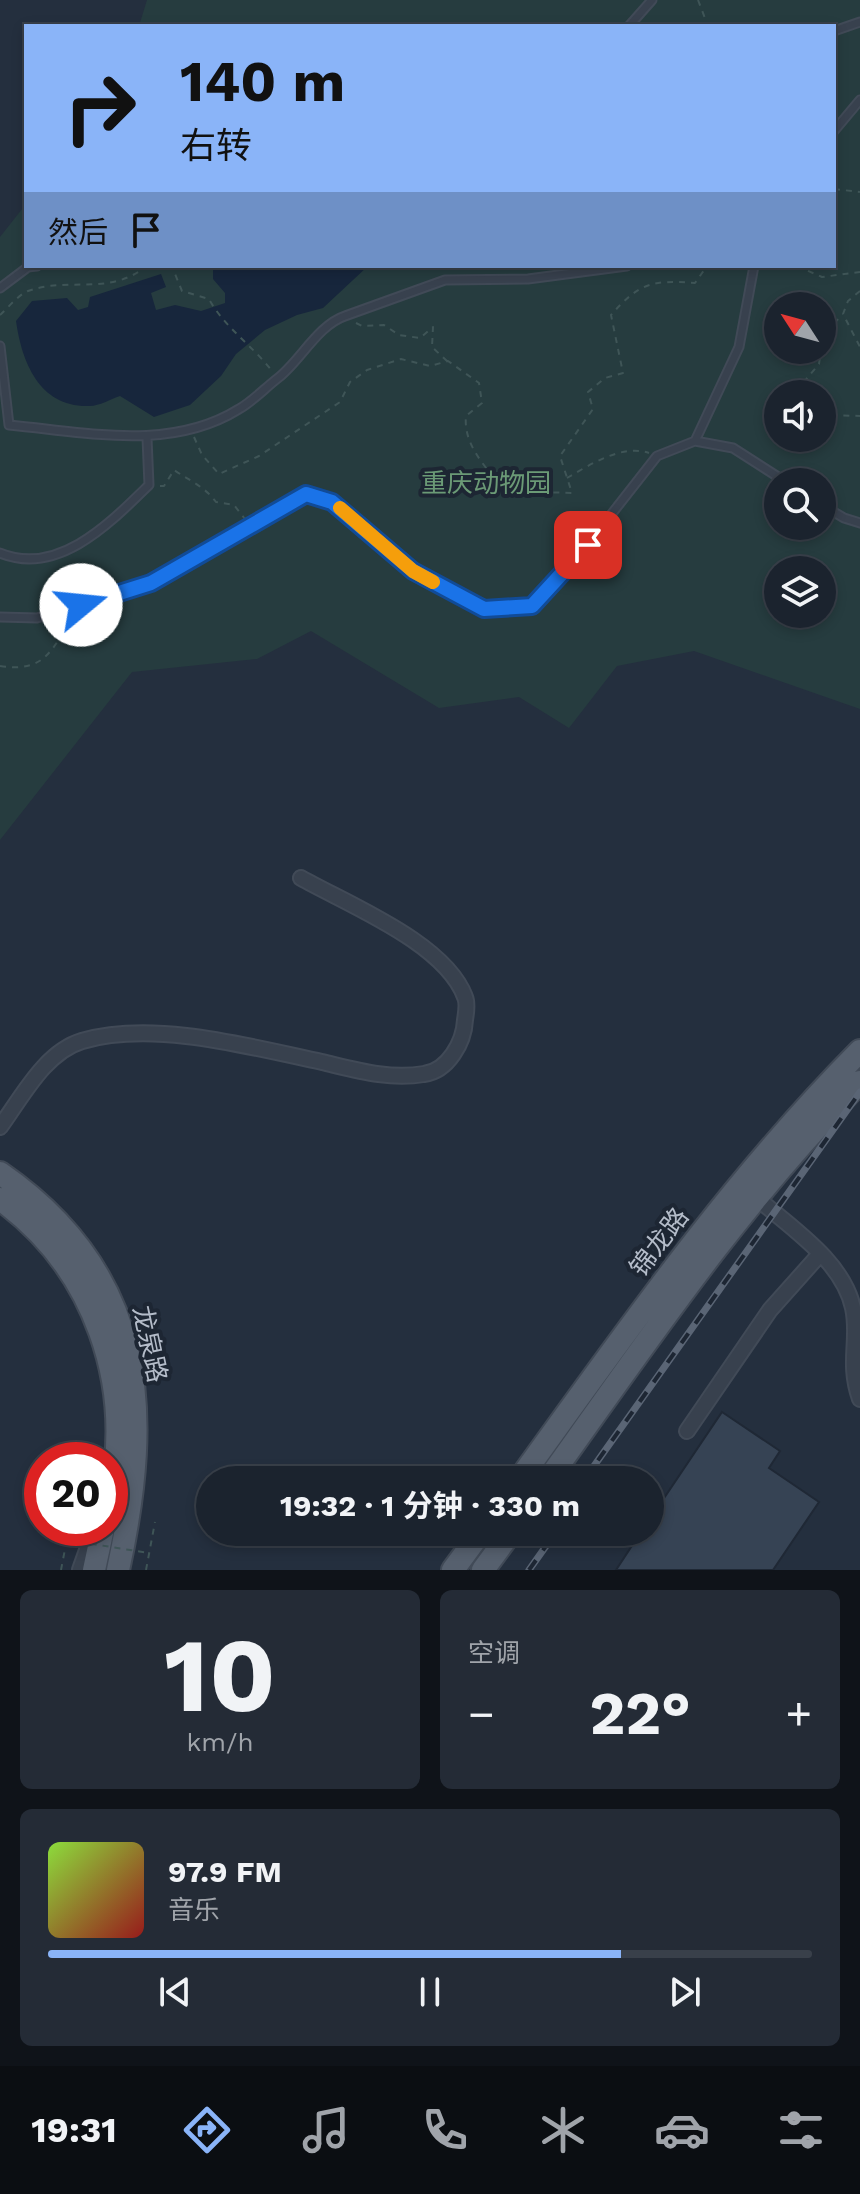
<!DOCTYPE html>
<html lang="zh">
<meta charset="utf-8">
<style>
body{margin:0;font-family:"Work Sans","Noto Sans SC",sans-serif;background:#242b36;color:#f1f3f6;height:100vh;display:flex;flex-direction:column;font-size:30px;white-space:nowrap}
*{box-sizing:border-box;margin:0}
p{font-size:26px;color:#a0a4aa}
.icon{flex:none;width:44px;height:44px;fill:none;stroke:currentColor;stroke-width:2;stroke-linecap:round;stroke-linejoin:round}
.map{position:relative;height:1570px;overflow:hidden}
.details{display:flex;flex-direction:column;gap:20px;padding:20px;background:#0f1319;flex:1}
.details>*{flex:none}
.guide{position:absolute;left:24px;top:24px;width:812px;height:244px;border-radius:0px;box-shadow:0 4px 12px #0003,0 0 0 2px #39404a;background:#8ab4f8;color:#111;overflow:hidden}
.needle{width:52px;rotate:306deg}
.fabs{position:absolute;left:764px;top:292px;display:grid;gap:16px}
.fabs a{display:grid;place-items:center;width:72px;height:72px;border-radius:50%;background:#1b232e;box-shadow:0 4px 12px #0003,0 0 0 2px #39404a;font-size:40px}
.speed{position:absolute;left:24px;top:1442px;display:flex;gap:16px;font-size:40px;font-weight:700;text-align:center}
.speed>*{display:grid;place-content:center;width:104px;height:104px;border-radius:50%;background:#1b232e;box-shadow:0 4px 12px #0003,0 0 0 2px #39404a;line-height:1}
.speed .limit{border:12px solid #d22;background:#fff;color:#111}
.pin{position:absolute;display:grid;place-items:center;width:68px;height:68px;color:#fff;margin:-34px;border-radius:16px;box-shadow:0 4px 12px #0006}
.me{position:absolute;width:88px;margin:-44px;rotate:73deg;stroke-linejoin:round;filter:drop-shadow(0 0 6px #0008)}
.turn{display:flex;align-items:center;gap:28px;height:168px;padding:0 24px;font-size:36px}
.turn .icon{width:104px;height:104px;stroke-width:2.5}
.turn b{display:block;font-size:56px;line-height:68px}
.then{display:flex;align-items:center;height:76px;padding:0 24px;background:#0003;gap:16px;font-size:30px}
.big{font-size:60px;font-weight:700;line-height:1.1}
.details .widget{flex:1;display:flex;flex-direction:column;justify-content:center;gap:12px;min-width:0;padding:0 28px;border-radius:12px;background:#242b36}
.details .dial{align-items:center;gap:0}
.dial b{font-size:104px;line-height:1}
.song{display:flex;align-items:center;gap:24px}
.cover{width:96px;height:96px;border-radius:12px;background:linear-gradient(135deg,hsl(90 70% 55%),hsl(0 70% 35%))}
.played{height:8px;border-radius:4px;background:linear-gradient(90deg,#8ab4f8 75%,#39404a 75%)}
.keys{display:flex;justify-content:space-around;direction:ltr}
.heat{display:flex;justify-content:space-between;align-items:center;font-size:44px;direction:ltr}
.details .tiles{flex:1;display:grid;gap:20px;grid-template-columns:1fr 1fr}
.widget:last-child{grid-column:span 2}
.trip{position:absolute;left:196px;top:1466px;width:468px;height:80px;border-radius:40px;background:#1b232e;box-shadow:0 4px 12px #0003,0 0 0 2px #39404a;font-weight:700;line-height:80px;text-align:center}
.tabs{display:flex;height:128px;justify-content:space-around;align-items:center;background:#0b0e12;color:#a0a4aa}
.tabs .icon{width:56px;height:56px}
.tabs .on{color:#8ab4f8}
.tabs b{font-size:36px;color:#f1f3f6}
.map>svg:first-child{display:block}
.green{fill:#263c3f;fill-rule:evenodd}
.water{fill:#17263c}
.building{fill:#364354;stroke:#1f2835;stroke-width:2}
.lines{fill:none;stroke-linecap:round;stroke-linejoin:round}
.service-casing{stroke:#414a57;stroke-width:11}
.minor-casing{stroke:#414a57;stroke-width:18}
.tertiary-casing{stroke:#414a57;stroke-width:22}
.primary-casing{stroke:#414a57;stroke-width:26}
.path{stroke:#3f5557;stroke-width:2;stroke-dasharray:6 6;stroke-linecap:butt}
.service{stroke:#38414e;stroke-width:7}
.minor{stroke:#38414e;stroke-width:14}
.tertiary{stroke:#38414e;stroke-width:18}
.primary{stroke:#56606e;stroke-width:22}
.rail-casing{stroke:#5a6575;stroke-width:7}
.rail{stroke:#1d2633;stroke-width:4;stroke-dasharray:12;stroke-linecap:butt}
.path-bridge{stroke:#3f5557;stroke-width:2;stroke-dasharray:6 6;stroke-linecap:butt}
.route-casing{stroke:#114b97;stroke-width:20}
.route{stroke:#1a73e8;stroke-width:14}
.slow{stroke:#f59e0b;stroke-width:14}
.labels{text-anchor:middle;stroke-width:8;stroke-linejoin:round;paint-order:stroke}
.park-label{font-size:26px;fill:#6b9a76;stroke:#1d2633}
.street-label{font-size:26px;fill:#b4bcc9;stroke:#1d2633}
</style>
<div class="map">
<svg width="860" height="1570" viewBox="0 0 860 1570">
<rect width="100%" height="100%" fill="#242f3e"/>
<!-- green -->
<path class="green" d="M147,0H860V709L694,651L617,666L569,728L519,697L439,708L311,631L257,659L132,672L0,840V237L26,204V266H834V26H139ZM778,306H822V350H778ZM778,394H822V438H778ZM778,482H822V526H778ZM778,570H822V614H778Z"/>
<!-- water -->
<path class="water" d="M213,266H368L323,308L297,315L265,330L236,354L221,376L190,405L154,417L120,396C111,399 99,406 90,406C40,408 22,363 16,321L32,301L67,298L78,310L88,307L90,297L161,274L166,287L151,293L156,310L175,305L201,311L225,303V293L213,279Z"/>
<!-- building -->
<path class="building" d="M722,1412L780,1451L769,1468L819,1502L773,1570H616L641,1532H650V1519Z"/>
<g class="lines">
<!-- service casing -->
<g class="service-casing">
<path id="service" d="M629,26L652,0
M834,31L860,22
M834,131L860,100
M0,288L28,267L37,266
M0,346L9,425C86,432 170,452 239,409C253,401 265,388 278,378C300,361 318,325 345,316L445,280L528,279L627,266
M695,441L739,347L754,266
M822,505L844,518L860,523
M0,553C58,577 110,523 149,485L147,438
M0,617L37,618L151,583L306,494L332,502L413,571L484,609L532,606L570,567L657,456L695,441L733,448L786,482"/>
</g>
<!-- minor casing -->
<g class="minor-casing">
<path id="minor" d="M0,1127C22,1097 45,1052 82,1041C154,1020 251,1047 322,1062C356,1070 389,1080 424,1074C448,1071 464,1042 465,1020C466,1013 468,1004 465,997C445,943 349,905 301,878
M757,1198C791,1228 843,1261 853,1308C860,1339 847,1362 860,1399
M687,1431L770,1310L820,1254"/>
</g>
<!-- tertiary casing -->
<g class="tertiary-casing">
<path id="tertiary" d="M82,1570L92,1542"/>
</g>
<!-- primary casing -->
<g class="primary-casing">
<path id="primary" d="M0,1173C146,1274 153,1409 118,1570
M0,1199C95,1268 135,1384 110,1499
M519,1480C626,1332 731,1181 860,1051
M548,1480C646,1343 741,1202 860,1082
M94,1570L103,1528
M453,1570L481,1532
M483,1570L511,1532"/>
</g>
<!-- path -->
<path class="path" d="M698,0L708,26
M834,189L860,192
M168,266L173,269L182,291L209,299C224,327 253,346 272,371
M797,266L822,277L860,272
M860,291L848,301L843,314L860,347
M0,315C8,308 18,295 28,291C70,276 107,297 147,266
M356,323L362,326L384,325L399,335L420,338L433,327L432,347L447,361
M822,343L823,335L842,315
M806,394L803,383L819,364L821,350
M822,408L830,415L860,416
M194,437L202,455L219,474L259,456L340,402L350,382L367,370L401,359L430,366L448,361L479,383L482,403L466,416C463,446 487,468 505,491L572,493L560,456L593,409L588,392L605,378L623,373L611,315C640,282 653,280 695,283L707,266
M567,478C591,464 622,444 649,453
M160,486H164L174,470C190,481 204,486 216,502L234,505L245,519
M0,666C45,673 52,650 73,616
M61,1570L69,1528
M146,1570L155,1522"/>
<!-- service -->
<use href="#service" class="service"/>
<!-- minor -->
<use href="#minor" class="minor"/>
<!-- tertiary -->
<use href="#tertiary" class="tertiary"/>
<!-- primary -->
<use href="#primary" class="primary"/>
<!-- rail casing -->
<g class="rail-casing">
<path id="rail" d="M584,1480L860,1092
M529,1570L556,1532"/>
</g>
<!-- rail -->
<use href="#rail" class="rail"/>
<!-- path-bridge -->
<path class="path-bridge" d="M67,1540L149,1553"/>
</g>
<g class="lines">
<!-- route casing -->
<g class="route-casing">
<path id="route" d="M81,605L151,583L306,494L332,502L413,571L484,609L532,606L588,545"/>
</g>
<!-- route -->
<use href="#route" class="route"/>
<!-- slow -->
<path class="slow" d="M340,508L413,571L433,582"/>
</g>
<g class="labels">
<!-- park labels -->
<g class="park-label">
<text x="486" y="492">重庆动物园</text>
</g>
<!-- street labels -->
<g class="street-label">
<text transform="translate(659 1242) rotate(-53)" y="9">锦龙路</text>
<text transform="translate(150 1344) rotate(78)" y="9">龙泉路</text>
</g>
</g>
</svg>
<div class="fabs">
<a><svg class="needle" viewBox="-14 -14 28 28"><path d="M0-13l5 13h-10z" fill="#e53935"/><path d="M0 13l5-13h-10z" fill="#a0a4aa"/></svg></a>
<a><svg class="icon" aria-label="sound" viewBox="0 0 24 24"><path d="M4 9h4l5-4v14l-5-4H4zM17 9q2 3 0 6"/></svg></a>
<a><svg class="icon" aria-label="search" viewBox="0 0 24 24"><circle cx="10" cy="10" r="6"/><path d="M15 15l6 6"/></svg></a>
<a><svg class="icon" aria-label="layers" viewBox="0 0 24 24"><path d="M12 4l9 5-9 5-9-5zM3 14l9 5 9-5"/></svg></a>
</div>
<div class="speed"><div class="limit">20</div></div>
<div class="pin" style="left:588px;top:545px;background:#d93025"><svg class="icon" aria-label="arrive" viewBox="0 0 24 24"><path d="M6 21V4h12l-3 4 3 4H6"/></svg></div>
<svg class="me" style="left:81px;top:605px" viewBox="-20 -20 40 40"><circle r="19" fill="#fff"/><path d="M0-13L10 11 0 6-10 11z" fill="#1a73e8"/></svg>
<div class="trip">19:32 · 1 分钟 · 330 m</div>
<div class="guide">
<div class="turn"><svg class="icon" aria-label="right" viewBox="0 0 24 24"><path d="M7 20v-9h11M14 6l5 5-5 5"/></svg><div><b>140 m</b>右转</div></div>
<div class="then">然后<svg class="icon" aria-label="arrive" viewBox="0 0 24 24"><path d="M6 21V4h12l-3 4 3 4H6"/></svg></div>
</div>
</div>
<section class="details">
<div class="tiles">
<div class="widget dial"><b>10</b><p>km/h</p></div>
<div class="widget"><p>空调</p>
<div class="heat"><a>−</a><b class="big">22°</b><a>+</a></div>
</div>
<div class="widget">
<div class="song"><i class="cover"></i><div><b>97.9 FM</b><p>音乐</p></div></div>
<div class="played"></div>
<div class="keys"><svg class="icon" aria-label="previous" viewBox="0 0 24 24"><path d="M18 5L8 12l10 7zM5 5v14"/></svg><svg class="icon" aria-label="pause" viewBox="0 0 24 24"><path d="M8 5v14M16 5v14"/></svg><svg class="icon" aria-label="next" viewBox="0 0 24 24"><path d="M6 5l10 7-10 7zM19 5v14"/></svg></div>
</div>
</div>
</section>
<nav class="tabs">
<b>19:31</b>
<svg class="icon on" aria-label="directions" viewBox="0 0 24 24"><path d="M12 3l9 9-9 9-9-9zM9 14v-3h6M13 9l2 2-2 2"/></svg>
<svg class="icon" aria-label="music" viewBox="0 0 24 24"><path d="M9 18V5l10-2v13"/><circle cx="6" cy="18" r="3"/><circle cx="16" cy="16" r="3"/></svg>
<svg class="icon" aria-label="phone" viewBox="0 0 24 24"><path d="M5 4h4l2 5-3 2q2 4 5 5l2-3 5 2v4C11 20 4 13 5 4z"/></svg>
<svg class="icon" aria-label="climate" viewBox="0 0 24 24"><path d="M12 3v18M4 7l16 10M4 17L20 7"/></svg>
<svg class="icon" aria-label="car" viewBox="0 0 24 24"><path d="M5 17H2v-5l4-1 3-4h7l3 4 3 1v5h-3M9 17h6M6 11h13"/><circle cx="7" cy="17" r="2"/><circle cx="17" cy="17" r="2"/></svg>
<svg class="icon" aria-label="filters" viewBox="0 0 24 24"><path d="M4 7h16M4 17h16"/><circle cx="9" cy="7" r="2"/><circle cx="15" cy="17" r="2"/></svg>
</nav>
